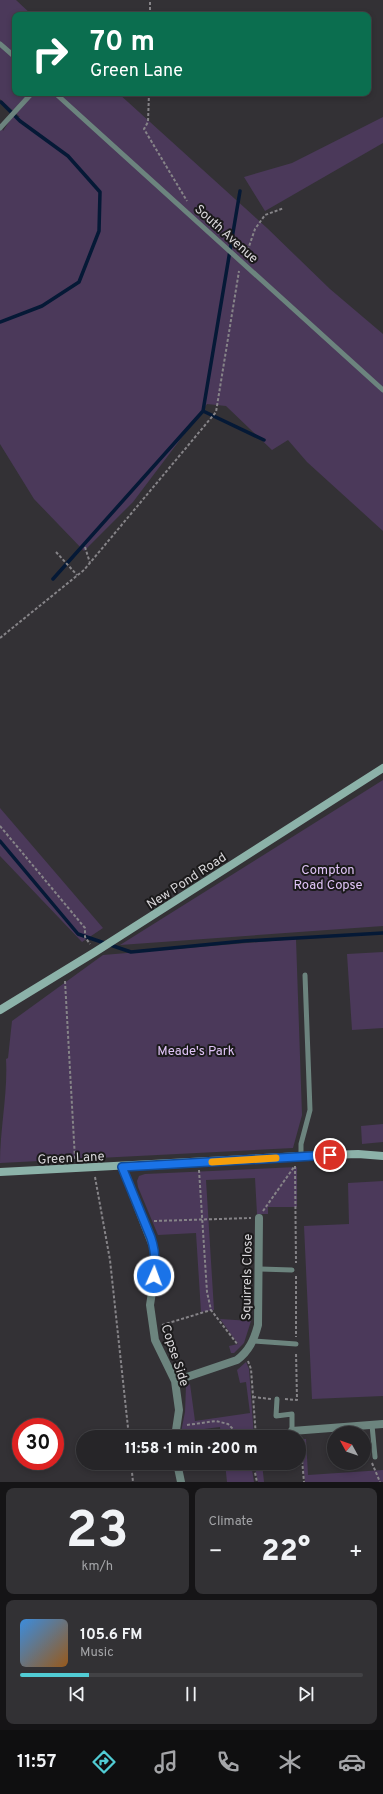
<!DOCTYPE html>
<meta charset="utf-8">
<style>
body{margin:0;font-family:Overpass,sans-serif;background:#323134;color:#f1f3f6;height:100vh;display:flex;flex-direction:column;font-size:15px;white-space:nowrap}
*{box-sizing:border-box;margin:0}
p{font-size:13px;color:#a4a5a8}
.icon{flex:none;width:22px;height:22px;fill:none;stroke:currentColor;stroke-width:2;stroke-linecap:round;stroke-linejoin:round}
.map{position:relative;height:1482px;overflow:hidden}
.panel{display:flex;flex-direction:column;gap:6px;padding:6px;background:#151416;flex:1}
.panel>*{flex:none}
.top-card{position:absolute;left:12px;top:12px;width:359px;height:84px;border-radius:8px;box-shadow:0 2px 6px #0003,0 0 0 1px #424245;background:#0b6e4f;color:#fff;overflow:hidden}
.needle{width:26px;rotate:310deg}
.buttons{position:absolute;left:327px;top:1426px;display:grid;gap:8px}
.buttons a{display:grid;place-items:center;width:44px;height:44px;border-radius:50%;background:#262528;box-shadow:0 2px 6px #0003,0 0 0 1px #424245;font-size:20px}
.speed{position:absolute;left:12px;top:1418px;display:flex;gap:8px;font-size:20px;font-weight:700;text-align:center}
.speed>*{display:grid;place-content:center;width:52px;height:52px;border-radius:50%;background:#262528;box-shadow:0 2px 6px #0003,0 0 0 1px #424245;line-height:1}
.speed .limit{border:6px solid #d22;background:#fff;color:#111}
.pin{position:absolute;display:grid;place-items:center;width:34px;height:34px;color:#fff;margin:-17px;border:2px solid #fff;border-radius:50%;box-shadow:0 1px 4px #0007}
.me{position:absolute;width:44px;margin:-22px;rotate:2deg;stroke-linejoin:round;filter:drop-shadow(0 0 3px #0008)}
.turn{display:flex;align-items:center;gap:14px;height:84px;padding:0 12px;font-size:18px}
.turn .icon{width:52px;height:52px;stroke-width:2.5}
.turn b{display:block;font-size:28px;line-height:34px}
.big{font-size:30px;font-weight:800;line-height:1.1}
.panel .widget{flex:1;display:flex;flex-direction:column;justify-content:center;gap:6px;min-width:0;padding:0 14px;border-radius:8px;background:#323134}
.panel .dial{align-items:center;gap:0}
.dial b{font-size:52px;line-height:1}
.song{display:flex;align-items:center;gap:12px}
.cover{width:48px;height:48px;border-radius:6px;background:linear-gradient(135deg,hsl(210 70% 55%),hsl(30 70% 35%))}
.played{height:4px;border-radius:2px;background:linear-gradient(90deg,#51ccd4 20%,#424245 20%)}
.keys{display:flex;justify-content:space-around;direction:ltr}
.heat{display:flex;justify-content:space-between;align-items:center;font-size:22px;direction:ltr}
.panel .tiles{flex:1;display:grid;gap:6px;grid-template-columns:1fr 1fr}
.widget:last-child{grid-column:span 2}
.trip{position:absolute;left:76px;top:1430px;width:230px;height:40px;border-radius:20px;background:#262528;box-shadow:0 2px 6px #0003,0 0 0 1px #424245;font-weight:800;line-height:40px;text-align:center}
.dock{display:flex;height:64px;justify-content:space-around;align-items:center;background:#0f0f10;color:#a4a5a8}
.dock .icon{width:28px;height:28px}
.dock .active{color:#51ccd4}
.dock b{font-size:18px;color:#f1f3f6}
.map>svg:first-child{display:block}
.green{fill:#4b395a}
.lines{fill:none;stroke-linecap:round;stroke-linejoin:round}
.stream{stroke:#051936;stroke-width:3.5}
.path{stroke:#868488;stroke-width:2;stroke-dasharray:3 2;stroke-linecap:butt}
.lane{stroke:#6c847e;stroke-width:5}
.street{stroke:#6c847e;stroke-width:8}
.secondary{stroke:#8cb2a9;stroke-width:8}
.route-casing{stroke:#114b97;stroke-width:10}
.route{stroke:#1a73e8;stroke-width:7}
.slow{stroke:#f59e0b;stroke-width:7}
.labels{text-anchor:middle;stroke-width:4;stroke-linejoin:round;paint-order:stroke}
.street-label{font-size:13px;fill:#d8d6d9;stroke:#1b1a1b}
.park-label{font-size:13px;fill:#e0c4f7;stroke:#1b1a1b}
</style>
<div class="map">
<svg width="383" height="1482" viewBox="0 0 383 1482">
<rect width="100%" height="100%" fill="#333135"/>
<!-- green -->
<path class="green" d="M0,0H16L32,15H15V93H118L267,228L330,289L383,334V531L307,462L288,440L272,450L226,406L207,404L133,502L84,551L34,499L0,444V123L3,131L12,117H20L0,99Z
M383,117V143L265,211L244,177L292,163Z
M383,780V926L120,945Z
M0,808L103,928L82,942L0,856Z
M296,939L302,1115L293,1148L0,1163C0,1128 8,1093 6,1059L8,1058L12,1021L103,955Z
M383,952V1028L352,1030L347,954Z
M383,1124V1142L362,1144L361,1126Z
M297,1167V1207H268V1214H257L255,1178L206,1180L214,1310L201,1312L196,1233L158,1235L138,1187L137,1181L139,1176L145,1174Z
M383,1181V1396L312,1399L304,1226L349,1224L348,1183Z
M220,1319L251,1321L244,1343L234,1353H231L229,1346L238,1344Z
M246,1362L249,1369L254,1437H221L220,1427L188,1431V1437H180L185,1412L186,1386L190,1384L195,1421L250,1413L246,1382L240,1383L237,1370Z
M301,1439H306L308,1475L383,1470V1482H305Z
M225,1463H251L254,1482H227Z
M254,1463H262L264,1482H258Z"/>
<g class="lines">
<!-- stream -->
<path class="stream" d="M0,322L42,306L79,282L99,231L100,192L68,156L20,121L1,102
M203,411L264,440
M53,579L203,411L240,191
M0,841L78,934L131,952L244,941L383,933"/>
<!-- path -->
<path class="path" d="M150,15V0
M149,93L148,122L144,129L187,201
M246,255L255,229L265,215L284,208
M85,547L90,563
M56,552L77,575
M0,638L84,570L216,412L239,271
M0,826L85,928V937L90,944
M65,981L75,1159
M295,1166L296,1263
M199,1170L207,1292L211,1310L238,1345
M95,1177L110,1260L129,1437
M263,1211L294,1167
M154,1221L251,1218
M296,1276V1337
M162,1325L211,1310
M248,1361L251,1369L256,1437
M253,1397L271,1399
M285,1399L297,1400L296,1352
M187,1425L216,1421L228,1424L241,1437
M299,1448H301L304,1482
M131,1463L133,1482
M253,1463L257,1482
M372,1463L380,1482"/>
<!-- lane -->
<path class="lane" d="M0,44L15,57
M55,93L383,390
M0,128L32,93
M301,1156V1144L310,1110L305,975
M260,1269L292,1270
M254,1341L296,1344
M277,1399L276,1416L292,1414V1437
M372,1425L375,1457"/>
<!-- street -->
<path class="street" d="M122,1167L154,1249L156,1267L150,1305L155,1340L175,1381L179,1410L175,1437
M175,1381L237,1360C249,1351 254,1340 258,1325L259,1218
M292,1431L383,1424
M177,1463L181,1482"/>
<!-- secondary -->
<path class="secondary" d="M0,1010L95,952L383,768
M0,1172L301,1156L358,1154L383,1156"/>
</g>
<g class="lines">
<!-- route casing -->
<g class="route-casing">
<path id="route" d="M154,1276C156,1262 155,1250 151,1238L122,1167L330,1155"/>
</g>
<!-- route -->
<use href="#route" class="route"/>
<!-- slow -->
<path class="slow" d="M212,1162L276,1158"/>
</g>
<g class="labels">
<!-- street labels -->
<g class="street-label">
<text transform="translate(227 233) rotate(42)" y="5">South Avenue</text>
<text transform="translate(186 880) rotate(-33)" y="5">New Pond Road</text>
<text transform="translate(71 1157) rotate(-3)" y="5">Green Lane</text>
<text transform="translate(246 1277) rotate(-89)" y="5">Squirrels Close</text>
<text transform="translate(176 1355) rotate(72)" y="5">Copse Side</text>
</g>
<!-- park labels -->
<g class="park-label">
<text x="328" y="874">Compton<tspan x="328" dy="15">Road Copse</tspan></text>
<text x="196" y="1055">Meade's Park</text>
</g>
</g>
</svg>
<div class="buttons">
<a><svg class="needle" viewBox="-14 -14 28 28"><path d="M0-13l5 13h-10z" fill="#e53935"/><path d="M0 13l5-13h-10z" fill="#a4a5a8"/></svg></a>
</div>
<div class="speed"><div class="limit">30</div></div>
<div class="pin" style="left:330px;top:1155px;background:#d93025"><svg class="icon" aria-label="arrive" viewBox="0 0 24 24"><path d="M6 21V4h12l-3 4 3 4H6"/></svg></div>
<svg class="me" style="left:154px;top:1276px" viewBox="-20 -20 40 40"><circle r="17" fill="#1a73e8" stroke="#fff" stroke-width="3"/><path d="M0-11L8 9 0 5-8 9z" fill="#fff"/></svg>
<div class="trip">11:58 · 1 min · 200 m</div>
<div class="top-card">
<div class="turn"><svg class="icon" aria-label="right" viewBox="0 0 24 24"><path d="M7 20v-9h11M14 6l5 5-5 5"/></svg><div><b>70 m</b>Green Lane</div></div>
</div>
</div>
<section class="panel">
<div class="tiles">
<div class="widget dial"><b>23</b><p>km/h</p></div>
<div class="widget"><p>Climate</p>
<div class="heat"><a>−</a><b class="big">22°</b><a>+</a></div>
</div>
<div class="widget">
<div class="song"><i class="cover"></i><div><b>105.6 FM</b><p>Music</p></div></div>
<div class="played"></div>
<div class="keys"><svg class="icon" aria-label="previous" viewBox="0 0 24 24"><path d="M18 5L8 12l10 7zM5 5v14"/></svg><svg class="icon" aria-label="pause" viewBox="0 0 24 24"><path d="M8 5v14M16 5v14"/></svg><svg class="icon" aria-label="next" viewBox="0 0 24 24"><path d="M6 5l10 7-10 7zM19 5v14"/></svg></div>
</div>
</div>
</section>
<nav class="dock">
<b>11:57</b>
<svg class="icon active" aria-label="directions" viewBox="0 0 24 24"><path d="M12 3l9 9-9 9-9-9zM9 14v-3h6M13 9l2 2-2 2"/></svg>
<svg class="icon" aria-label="music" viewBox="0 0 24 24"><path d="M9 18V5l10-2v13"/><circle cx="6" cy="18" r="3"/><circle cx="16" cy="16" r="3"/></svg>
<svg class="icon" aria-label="phone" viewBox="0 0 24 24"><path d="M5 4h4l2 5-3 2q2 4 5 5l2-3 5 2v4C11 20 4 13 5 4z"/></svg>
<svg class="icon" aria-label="climate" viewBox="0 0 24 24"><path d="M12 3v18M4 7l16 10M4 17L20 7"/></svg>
<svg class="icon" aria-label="car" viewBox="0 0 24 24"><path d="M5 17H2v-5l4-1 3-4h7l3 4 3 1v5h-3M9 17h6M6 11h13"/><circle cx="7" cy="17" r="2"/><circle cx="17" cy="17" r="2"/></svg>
</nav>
